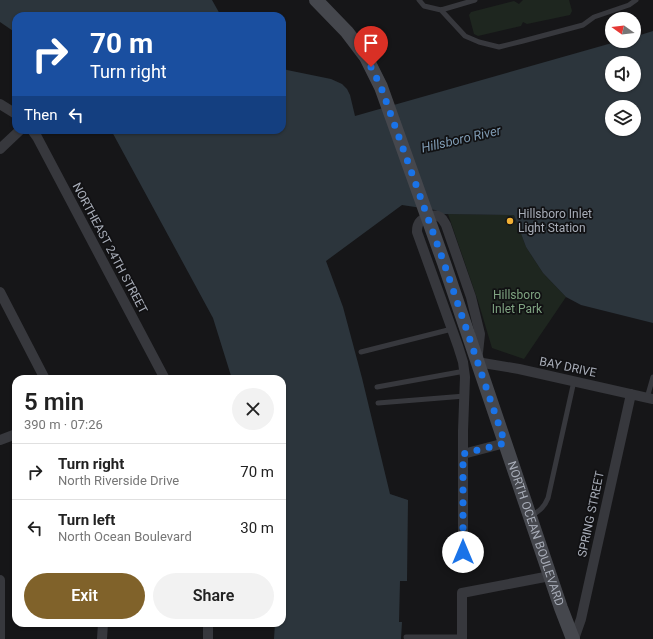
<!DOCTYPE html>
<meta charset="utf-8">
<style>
:root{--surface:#fff;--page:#f2f2f2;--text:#222;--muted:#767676;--line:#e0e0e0;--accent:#80622a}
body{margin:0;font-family:Roboto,sans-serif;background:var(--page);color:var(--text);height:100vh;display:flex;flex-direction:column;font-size:15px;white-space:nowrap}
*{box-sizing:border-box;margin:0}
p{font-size:13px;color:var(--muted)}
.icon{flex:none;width:22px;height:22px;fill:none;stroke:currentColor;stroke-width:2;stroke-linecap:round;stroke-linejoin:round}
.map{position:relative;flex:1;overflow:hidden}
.details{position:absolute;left:12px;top:375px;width:274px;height:252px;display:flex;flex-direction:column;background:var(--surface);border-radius:12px;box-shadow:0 1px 3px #0004}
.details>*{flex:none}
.banner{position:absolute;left:12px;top:12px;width:274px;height:122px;border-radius:12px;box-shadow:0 1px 3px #0004;background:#1a4fa0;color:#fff;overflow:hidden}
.needle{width:26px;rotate:284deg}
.buttons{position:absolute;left:605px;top:12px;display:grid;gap:8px}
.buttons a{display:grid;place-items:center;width:36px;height:36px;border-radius:50%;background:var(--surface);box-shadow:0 1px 3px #0004;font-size:20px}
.pin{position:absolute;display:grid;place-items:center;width:34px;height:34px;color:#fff;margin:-41px -17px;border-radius:50% 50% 50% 0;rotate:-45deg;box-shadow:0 0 4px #0007}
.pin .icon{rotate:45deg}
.me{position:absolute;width:44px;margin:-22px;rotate:0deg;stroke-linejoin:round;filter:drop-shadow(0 0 3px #0008)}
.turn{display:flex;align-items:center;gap:14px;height:84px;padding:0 12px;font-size:18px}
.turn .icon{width:52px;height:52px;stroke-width:2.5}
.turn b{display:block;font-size:28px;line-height:34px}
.then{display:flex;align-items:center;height:38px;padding:0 12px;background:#0003;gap:8px;font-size:15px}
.round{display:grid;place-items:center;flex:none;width:42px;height:42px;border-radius:21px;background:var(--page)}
.headline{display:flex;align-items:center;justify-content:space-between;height:68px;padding:0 12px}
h1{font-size:24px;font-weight:600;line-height:30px}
.button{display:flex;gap:8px;margin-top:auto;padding:8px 12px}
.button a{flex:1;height:46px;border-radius:24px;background:var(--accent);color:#fff;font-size:16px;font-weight:600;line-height:46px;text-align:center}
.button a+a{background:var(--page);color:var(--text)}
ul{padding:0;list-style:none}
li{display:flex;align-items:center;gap:12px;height:56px;padding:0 12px;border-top:1px solid var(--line)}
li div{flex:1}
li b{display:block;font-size:15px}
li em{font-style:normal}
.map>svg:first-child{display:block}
.green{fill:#1e261f}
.water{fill:#2c353c;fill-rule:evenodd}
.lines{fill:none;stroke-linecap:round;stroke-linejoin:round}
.service{stroke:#37383d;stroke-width:5}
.minor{stroke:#37383d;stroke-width:10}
.secondary{stroke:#45474d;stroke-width:14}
.route{stroke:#1a73e8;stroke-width:7;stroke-dasharray:0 12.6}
.poi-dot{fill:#f2b134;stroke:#111113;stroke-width:1.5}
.labels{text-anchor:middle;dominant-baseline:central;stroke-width:3.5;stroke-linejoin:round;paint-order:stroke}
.poi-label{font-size:12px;fill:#a8adb8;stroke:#111113;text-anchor:start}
.street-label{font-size:12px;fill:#a8adb8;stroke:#111113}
.park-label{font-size:12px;fill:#7fa381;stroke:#111113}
.water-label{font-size:13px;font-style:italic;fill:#7f9bb3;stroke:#111113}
</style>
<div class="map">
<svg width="653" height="639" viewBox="0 0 653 639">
<rect width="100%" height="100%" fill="#161618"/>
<path class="green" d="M523 0H569L572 11 570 15 527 24 523 22 521 26 478 36 474 34 469 15 471 12 514 1 519 4Z
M448 214 514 215 526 247 543 273 566 297 524 359 492 348 478 301Z"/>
<path class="water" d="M0 0H212L221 16H16V33L0 22Z
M653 31V323L581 305 566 297 543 273 526 247 514 215 443 214 435 210 402 205 326 261 343 307 362 378 390 494 408 500 407 581H400L399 622H402L401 639H274L275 623H282V379H232L213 318 111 130H282V68L287 70 331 79 342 84 347 89 350 95 355 116 619 41H634V37ZM612 63H634V85H612ZM612 107H634V129H612Z"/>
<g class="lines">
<path class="service" d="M419 0 424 6 441 10 475 0
M441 10 465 36 479 42 499 47 523 41 583 25 594 17 629 5 636 0
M361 352 452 329
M377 387 465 371
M647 398 653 377
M378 403 465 396
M531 516C539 511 544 508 548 498L574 381
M406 637H462"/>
<path class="minor" d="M0 104 16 114
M32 130 37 137 165 379
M0 149 20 130
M0 292 45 379
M0 440 16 434
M463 454 505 443
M463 568V431L465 377 463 362 458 346 417 232C417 230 417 227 418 225 420 218 434 213 440 217 443 219 444 222 446 225L471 297 480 334 477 362 519 369 653 399
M0 580V639
M102 639 103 623
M208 639V623
M462 639V593L550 576
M574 639 581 619 631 394"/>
<path class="secondary" id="s1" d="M316 0 347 32 366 57 381 87 444 263 561 608 573 639"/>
</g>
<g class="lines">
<path class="route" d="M371 67 381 87 444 263 505 443 463 454V552"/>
</g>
<circle class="poi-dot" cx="510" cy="221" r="4"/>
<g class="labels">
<g class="poi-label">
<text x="518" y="214">Hillsboro Inlet<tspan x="518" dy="14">Light Station</tspan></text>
</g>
<g class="street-label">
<text transform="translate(110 248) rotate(62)">NORTHEAST 24TH STREET</text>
<text transform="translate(568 367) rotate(12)">BAY DRIVE</text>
<text transform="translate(591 514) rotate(-78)">SPRING STREET</text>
<text stroke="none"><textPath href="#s1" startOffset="582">NORTH OCEAN BOULEVARD</textPath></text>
</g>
<g class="park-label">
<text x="517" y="295">Hillsboro<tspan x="517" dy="14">Inlet Park</tspan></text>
</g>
<g class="water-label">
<text transform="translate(461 139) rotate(-13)">Hillsboro River</text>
</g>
</g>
</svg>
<div class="buttons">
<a><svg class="needle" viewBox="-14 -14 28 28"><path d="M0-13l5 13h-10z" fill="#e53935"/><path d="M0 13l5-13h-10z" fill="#767676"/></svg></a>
<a><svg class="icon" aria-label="sound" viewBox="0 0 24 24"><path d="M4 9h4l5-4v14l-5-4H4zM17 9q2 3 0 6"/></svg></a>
<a><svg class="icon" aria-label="layers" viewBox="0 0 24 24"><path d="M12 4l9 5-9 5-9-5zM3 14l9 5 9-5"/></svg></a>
</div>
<div class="pin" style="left:371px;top:67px;background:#d93025"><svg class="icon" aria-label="arrive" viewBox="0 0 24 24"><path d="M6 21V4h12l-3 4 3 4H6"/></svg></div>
<svg class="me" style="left:463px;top:552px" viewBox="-20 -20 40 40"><circle r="19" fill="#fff"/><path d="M0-13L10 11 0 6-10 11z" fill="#1a73e8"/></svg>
<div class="banner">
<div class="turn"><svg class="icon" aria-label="right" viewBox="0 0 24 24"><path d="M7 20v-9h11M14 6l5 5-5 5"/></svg><div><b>70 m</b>Turn right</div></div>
<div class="then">Then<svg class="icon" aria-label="left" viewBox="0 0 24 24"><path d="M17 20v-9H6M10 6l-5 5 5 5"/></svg></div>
</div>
<section class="details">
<div class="headline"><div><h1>5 min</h1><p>390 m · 07:26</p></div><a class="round"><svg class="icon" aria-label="close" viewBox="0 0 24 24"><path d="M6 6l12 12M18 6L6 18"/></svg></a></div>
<ul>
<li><svg class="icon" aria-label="right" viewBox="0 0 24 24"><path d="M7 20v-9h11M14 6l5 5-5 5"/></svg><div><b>Turn right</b><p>North Riverside Drive</p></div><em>70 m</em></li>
<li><svg class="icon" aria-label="left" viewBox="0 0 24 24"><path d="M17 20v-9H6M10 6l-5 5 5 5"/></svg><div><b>Turn left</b><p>North Ocean Boulevard</p></div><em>30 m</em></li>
</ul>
<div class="button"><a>Exit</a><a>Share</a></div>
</section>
</div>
